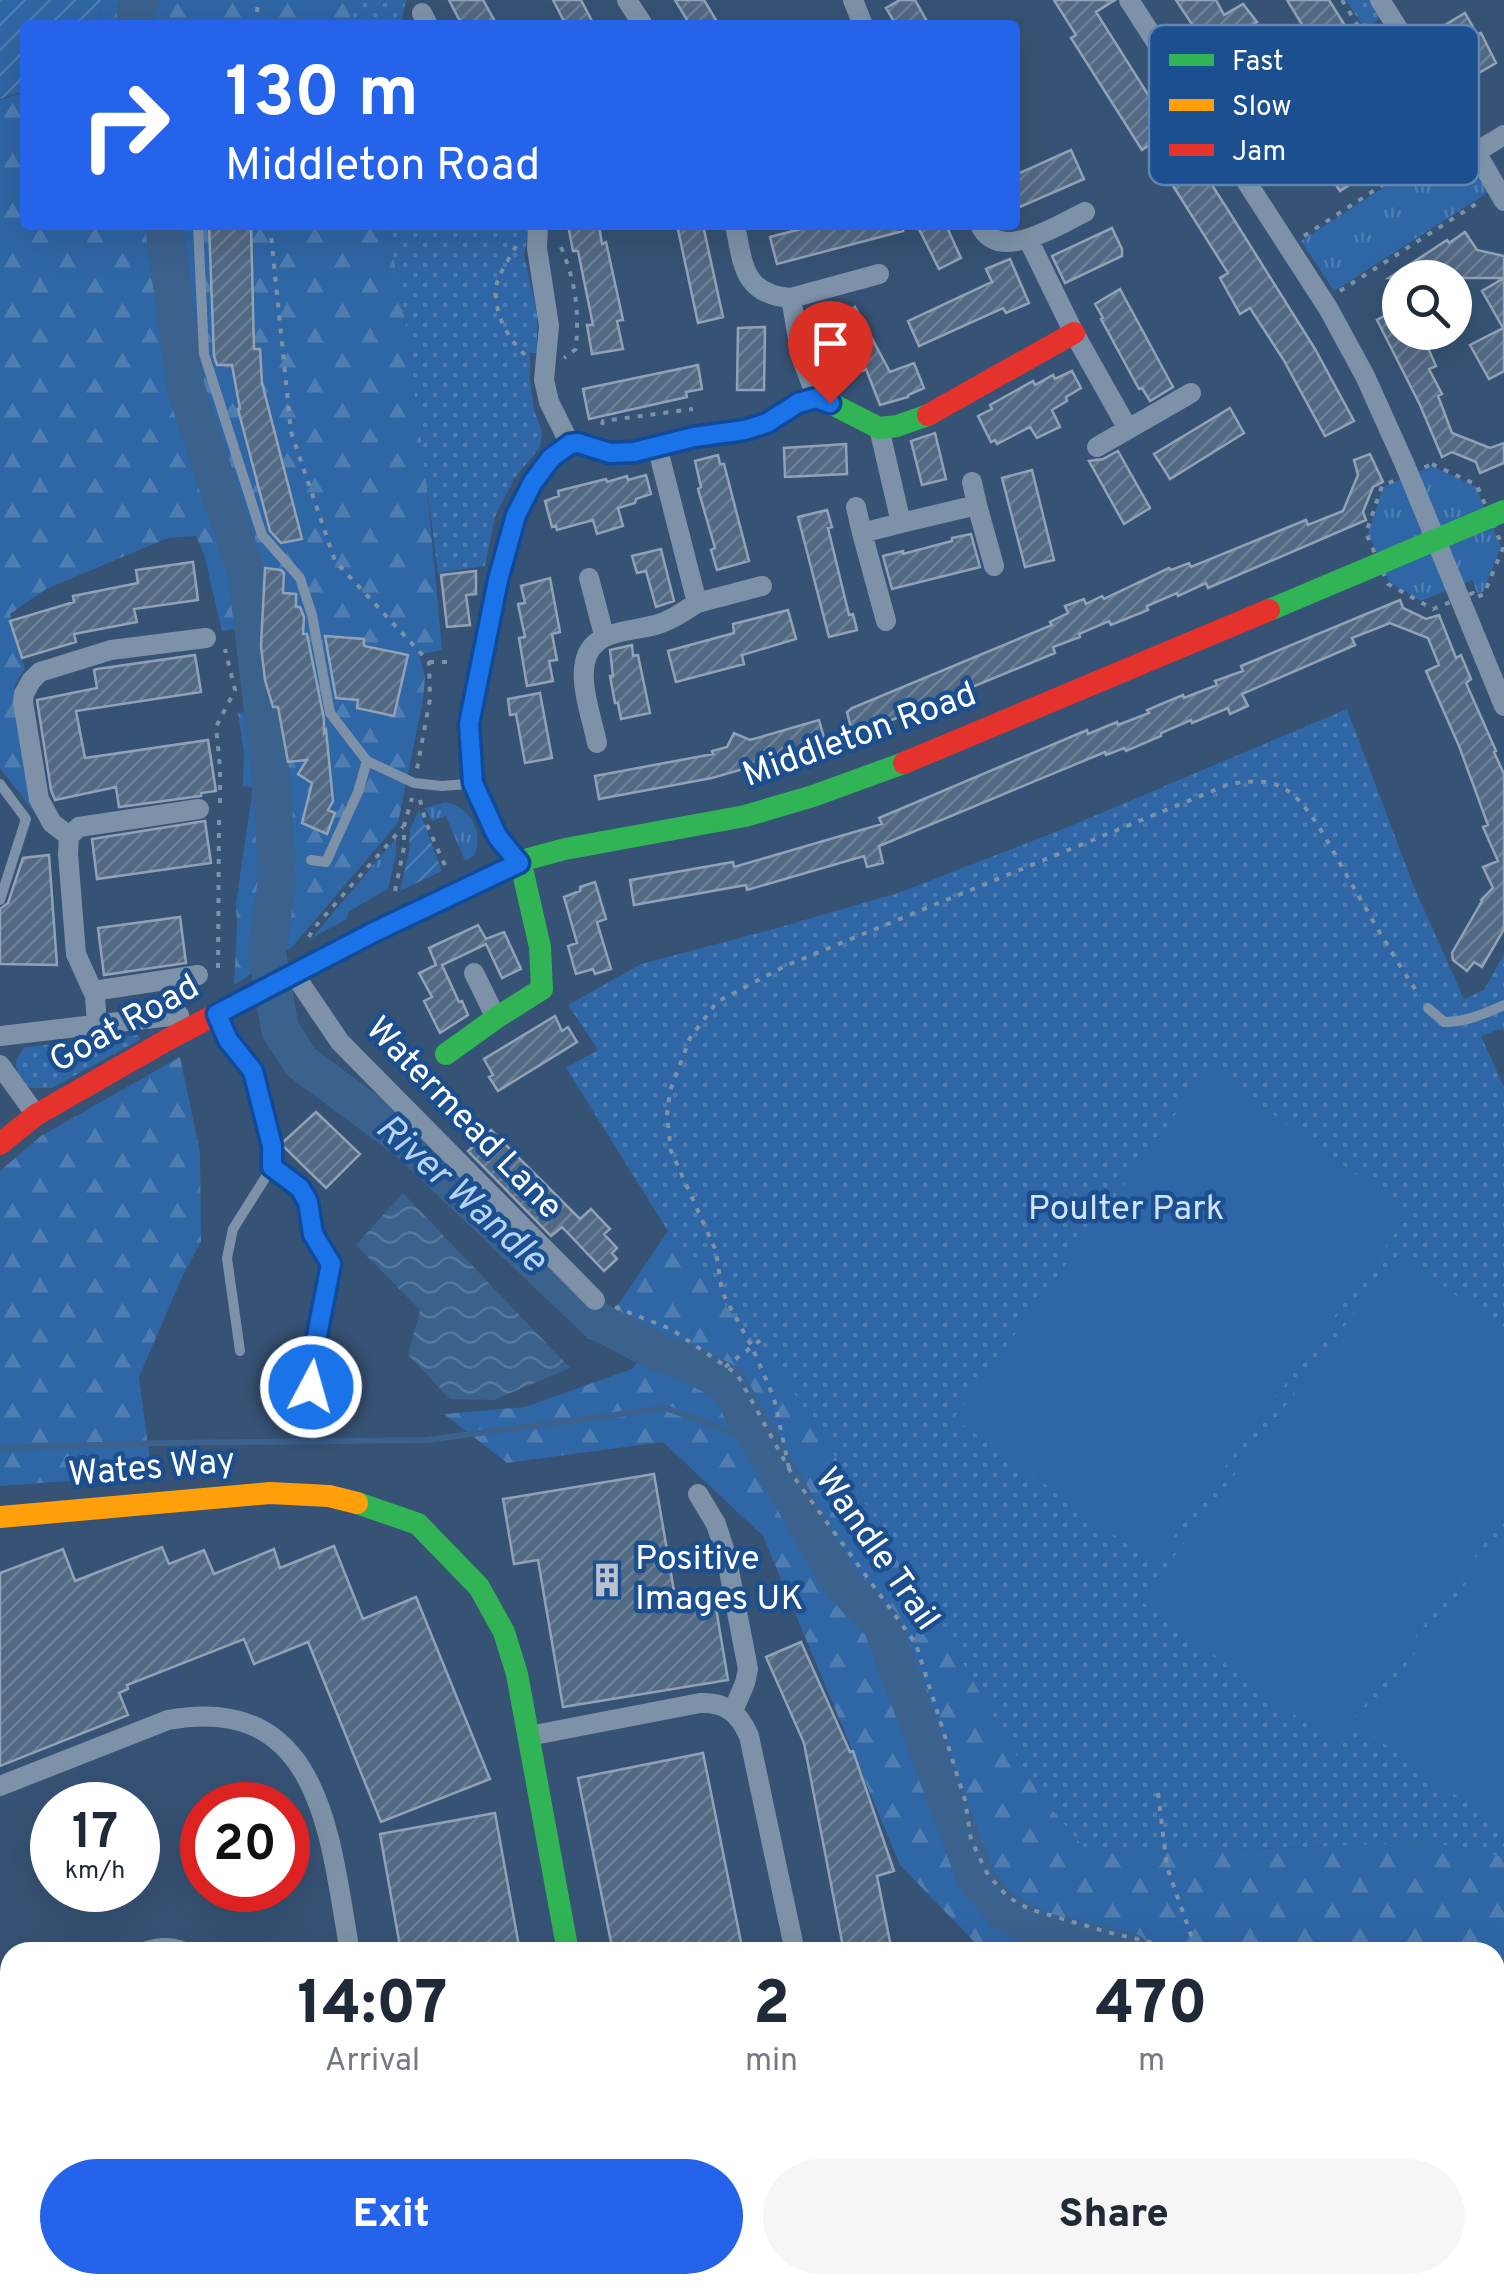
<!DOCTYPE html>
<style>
:root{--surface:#fff;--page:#f6f6f7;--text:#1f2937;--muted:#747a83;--accent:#2563eb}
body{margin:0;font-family:Overpass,sans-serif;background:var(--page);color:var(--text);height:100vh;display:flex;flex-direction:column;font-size:38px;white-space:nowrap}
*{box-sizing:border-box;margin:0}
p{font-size:32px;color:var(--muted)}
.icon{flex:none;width:55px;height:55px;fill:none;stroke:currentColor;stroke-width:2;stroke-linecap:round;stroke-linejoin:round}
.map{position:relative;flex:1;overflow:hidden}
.sheet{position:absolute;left:0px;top:1942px;width:1505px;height:352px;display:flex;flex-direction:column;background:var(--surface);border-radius:30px 30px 0 0;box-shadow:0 10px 40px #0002}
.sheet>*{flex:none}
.banner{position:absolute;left:20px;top:20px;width:1000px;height:210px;border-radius:10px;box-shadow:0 10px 40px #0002;background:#2563eb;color:#fff;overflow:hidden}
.controls{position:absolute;left:1382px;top:260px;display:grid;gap:20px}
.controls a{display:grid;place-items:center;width:90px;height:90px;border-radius:50%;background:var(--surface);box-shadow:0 10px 40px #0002;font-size:50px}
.speed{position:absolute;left:30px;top:1782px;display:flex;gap:20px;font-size:50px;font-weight:700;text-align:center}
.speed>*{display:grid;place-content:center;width:130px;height:130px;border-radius:50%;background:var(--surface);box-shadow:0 10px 40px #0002;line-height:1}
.speed small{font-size:25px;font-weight:400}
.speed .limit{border:15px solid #d22;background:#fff;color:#111}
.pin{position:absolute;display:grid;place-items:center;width:85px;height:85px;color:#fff;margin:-102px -42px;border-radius:50% 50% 50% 0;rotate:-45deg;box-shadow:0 0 10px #0007}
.pin .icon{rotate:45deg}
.me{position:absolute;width:110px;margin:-55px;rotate:6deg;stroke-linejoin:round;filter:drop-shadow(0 0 8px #0008)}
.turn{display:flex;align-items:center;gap:35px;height:210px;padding:0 40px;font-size:45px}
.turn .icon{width:130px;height:130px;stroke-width:2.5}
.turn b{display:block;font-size:70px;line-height:85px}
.eta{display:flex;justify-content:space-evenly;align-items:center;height:170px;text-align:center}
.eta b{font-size:60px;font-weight:800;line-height:70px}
.button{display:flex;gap:20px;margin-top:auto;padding:20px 40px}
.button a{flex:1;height:115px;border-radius:60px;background:var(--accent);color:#fff;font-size:40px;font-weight:800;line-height:115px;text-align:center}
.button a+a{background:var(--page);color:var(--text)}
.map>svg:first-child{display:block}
.grass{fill:url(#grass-tufts)}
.forest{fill:url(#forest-firs)}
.park{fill:url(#park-dots)}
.garden{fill:url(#garden-furrows)}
.pitch{fill:#2f66a5}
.water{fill:url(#water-waves)}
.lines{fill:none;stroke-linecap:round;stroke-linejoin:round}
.stream{stroke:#3b618d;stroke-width:6}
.river{stroke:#3b618d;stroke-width:38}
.building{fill:url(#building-hatch);stroke:#92a2b6;stroke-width:2.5}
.path{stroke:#7d92a8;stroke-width:4;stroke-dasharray:5 8;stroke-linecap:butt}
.lane{stroke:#7d92a8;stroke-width:10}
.street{stroke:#7d92a8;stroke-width:20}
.fast{stroke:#30b455;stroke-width:22}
.slow{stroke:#ff9f0a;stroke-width:22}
.jam{stroke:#e5322d;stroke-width:22}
.route-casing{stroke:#114b97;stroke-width:25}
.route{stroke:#1a73e8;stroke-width:18}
.labels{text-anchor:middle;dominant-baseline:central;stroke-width:9;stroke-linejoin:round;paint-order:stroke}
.street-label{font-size:35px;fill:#fff;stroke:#1b4f8f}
.park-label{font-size:35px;fill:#cfe3fa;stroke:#1b4f8f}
.poi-label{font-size:35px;fill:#fff;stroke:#1b4f8f;text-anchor:start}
.water-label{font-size:38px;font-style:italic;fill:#b5d3f5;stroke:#1b4f8f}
.key{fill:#1b4f8f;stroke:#5f84b1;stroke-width:2.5}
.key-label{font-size:28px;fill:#fff}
</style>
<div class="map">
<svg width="1504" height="2293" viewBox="0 0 1504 2293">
<defs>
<pattern id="grass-tufts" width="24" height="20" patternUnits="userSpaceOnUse" patternTransform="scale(2.5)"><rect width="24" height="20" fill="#2f66a5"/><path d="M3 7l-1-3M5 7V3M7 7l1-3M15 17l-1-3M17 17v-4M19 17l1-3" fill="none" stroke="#4e7db2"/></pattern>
<pattern id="forest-firs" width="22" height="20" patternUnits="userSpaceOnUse" patternTransform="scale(2.5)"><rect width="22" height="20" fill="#2f66a5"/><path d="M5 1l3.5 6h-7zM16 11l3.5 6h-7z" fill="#4e7db2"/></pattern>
<pattern id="park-dots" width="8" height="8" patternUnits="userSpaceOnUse" patternTransform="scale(2.5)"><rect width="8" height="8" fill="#2f66a5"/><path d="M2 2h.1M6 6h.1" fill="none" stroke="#4e7db2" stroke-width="1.8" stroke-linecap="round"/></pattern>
<pattern id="garden-furrows" width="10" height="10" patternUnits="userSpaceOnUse" patternTransform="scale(2.5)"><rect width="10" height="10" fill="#2f66a5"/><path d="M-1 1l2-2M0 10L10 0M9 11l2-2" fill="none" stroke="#4e7db2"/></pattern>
<pattern id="water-waves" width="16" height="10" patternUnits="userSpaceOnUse" patternTransform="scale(2.5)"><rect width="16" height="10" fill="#3b618d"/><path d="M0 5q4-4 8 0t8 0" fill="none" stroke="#58799e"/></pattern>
<pattern id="building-hatch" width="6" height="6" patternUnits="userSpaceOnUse" patternTransform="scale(2.5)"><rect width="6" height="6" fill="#526984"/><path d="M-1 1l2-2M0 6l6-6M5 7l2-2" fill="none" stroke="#6c8096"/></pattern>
</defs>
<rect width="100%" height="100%" fill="#365274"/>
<path class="grass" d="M1435 98 1492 190 1334 291 1301 241 1421 163Z
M1432 466 1476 487 1501 547 1483 592 1478 594 1472 580 1421 601 1389 582 1368 533 1383 487Z
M445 802C470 807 485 832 474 856L465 861 446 816 432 821 425 808Z
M396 838V855L388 889 348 912 347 919 312 938Z"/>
<path class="forest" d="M103 0H348L352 25H97Z
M25 92V225H388L406 326 424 456 442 650 419 654 425 677 423 701 398 823 292 947 234 985 237 926 236 903 253 788 243 786 244 753 238 713 247 712V699L258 697 255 681 264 680 261 635 252 633 250 626 222 631 204 554 196 536 168 538 46 589 10 614 25 669 15 685 37 816 0 768V100Z
M180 1057 200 1152 201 1242 182 1277 139 1377 152 1475 0 1486V1171L41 1136Z
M668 1231 797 1397 918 1586 1040 1796 1089 1853 1205 1851 1429 1842 1504 1857V2293H1403L1393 2290 1395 2285H1495V1952H984L900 1865 763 1536 663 1442 507 1463 444 1414 525 1407 632 1369 642 1356 587 1338 621 1301Z"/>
<path class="park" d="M348 0H406L401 25H352Z
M1346 0H1374L1384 15 1365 29Z
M388 225H530L524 255 537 314V353H530V378L534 410 542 432 540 447 514 479 495 517 485 566 438 573 406 326Z
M1347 709 1414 887 1464 999 1484 990 1504 954V1030L1501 1029 1481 1036 1504 1087V1857L1429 1842 1205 1851 1089 1853 1040 1796 918 1586 797 1397 668 1231 566 1068 598 1050 568 1005 641 964 770 930 898 893 1068 827Z
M138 1035 141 1039 52 1088H30C15 1074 10 1063 25 1047Z
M1495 2280 1504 2284V2293H1444L1445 2285H1495Z"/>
<path class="garden" d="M0 0H103L97 25H25V91L0 99Z
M419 810 442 871 400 891 409 852 410 829Z"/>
<path class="pitch" d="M1209 1068 1410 1213 1154 1564 954 1418Z
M1399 1253 1504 1331V1517L1335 1745 1141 1601Z
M1504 1531V1830L1361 1727Z"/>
<path class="water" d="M403 1193 570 1368 494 1400 450 1399 408 1355 420 1310 356 1245Z"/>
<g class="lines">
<path class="stream" d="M0 1448 161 1443 427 1440 666 1408 763 1444"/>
<path class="river" d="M138 25 136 12 140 0
M164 225 186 389 247 575 272 787 277 879 267 953 280 1029 301 1062 410 1143 596 1320 660 1354 685 1361 727 1383 839 1580 882 1625 976 1879 1004 1912 1042 1931 1130 1952
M1495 2283 1504 2289"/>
</g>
<path class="building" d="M449 0H483L497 25H462Z
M553 0H581L594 25H566Z
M675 0H704L719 25H690Z
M900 0H915L929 25H896L886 8Z
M1054 0H1115L1096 12 1162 117 1167 115 1228 210 1315 349 1354 421 1325 436 1283 359 1250 308 1240 314 1220 278 1228 273 1148 146 1142 150 1071 38 1076 35Z
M1176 0H1216L1224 15 1243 4 1257 22 1234 38 1281 114 1318 89 1335 120 1367 103 1338 56 1326 64 1287 0H1329L1349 32 1354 29 1363 45 1370 42 1388 71 1391 70 1413 103 1403 110 1392 150 1396 155 1340 191 1317 156 1284 176 1195 37 1199 35Z
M1465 13 1477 34 1481 33 1496 63 1470 78 1440 28Z
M1071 150 1084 179 1015 209V175Z
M209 225H251L254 349H260L262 383 302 539 281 543 270 531 238 409H240L232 365H217L214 356Z
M568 225H599L602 244 606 242 623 320 617 321 623 349 592 354 587 325H593L578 251H573Z
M677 225H703L723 317 698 323Z
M816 225H902L903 231 777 264 770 237Z
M917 225H946L961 258 939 269Z
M1112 228 1122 249V256L1065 283 1052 256Z
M1465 232 1477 250 1504 256V278H1389L1447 240 1449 243Z
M1010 259 1029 303 1006 313 1003 308 919 346 908 321 992 282 986 269Z
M1504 278V371L1489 379 1470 345 1503 328 1482 291Z
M1120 289 1173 387 1150 401 1142 388 1139 389 1101 319 1103 318 1095 304Z
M855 307 890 372 914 363 924 388 908 395V397L880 405 866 369 856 374 829 321Z
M1400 307V332H1411L1416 343 1424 339 1436 366 1429 369 1442 394 1438 396 1452 433 1490 448 1504 443V463L1480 473 1476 462 1452 452 1442 457 1420 405 1377 320Z
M765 327 764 390H737L738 328Z
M698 365 702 389 686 392 687 397 589 419 583 389Z
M1072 371 1081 388 1066 397 1067 401 1052 410 1060 427 1037 438 1030 427 997 444 995 440 991 442 978 416 992 409 990 405 1033 381 1035 385 1053 375 1055 379Z
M1230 408 1244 433 1170 479 1154 454Z
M935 433 946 479 922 485 911 441Z
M846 444 847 474 785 477 784 448Z
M1118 451 1150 508 1124 524 1089 461 1103 459Z
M1370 454 1383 482 1373 487 1363 512 1366 520 1208 588 1206 583 1178 596 1177 593 1147 606 1148 610 1111 625 1109 621 1079 634 1080 637 1053 647 1055 653 853 736 847 712 852 708 1052 625 1050 622 1068 613 1065 606 1084 599 1086 604 1102 596 1104 599 1169 568 1171 570 1189 563 1191 567 1306 520 1308 525 1343 511 1358 475 1354 460Z
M718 455 720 464H724L749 561 717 570 711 550 715 548 698 489 701 487 695 461Z
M1032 470 1054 560 1025 567 1002 478Z
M646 475 651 494 636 499 635 503 618 508 623 526 597 534 593 520 557 530 556 526 552 527 545 501 559 496 558 491 606 479 607 482 627 476 628 480Z
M827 510 832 527 828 528 849 615 853 614 857 630 829 637 798 517Z
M971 534 980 567 892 589 883 556 903 551V554L952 541V538Z
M661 549 674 601 656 607 646 571 637 573 632 556Z
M193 562 198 600 134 609 137 622 74 634 76 642 22 658 10 621 74 602 73 596 138 583 136 570Z
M265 568 281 570 284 573 283 593 296 594V607H300L304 617 303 634H307L324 719V733L326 730 333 801 328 810 335 813 327 834 302 823 312 783 298 774 307 760 288 762 278 707H273L265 680 261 646Z
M476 571V594L466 595 470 625 447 627 441 575Z
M550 578 560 632 552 634 557 660 549 661 553 681 527 686 519 638 525 637 518 604 525 603 521 586Z
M1400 600 1403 608 1426 619 1439 615 1456 658 1461 655 1471 679 1466 683 1496 751 1494 752 1504 774V929L1482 967 1474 962 1467 971 1453 960 1452 953 1482 901 1481 900 1493 888 1483 867 1498 861 1483 827 1488 825 1459 746 1426 671 1439 665 1428 638 1390 623 1352 638 1355 645 1242 694 1248 706 1230 714 1228 708 1192 723 1191 720 1161 733V736L1126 751 1124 748 1106 755 1105 752 879 846 883 863 867 867 864 856 747 890 746 885 634 905 630 880 733 862 734 867 882 824 879 818 1087 730 1088 734 1117 722 1118 725 1149 713 1147 710 1183 695 1184 698 1217 685 1215 681 1243 671 1241 666Z
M788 610 796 639 742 655 744 664 676 682 668 651 734 633 733 624Z
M325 636 364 639V646L408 655 394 716 357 708 358 700 336 698Z
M632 645 633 656 638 655 650 713 621 719 618 703H615L610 676H613L610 650Z
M195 655 201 692 76 711 85 758 208 740 216 791 201 793V796L119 807 116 787 55 800 51 790 37 700 97 688 94 670 97 669Z
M540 693 552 758 525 763 516 714 510 715 508 699Z
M819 720 826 745 712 778 599 799 595 776 713 754 712 751 727 747 734 733 750 740Z
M205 821 211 863 97 879 92 839Z
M49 855 57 965 0 964V909L8 903 23 858Z
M595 882 606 919 597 922 611 969 595 974 593 969 576 974 568 946 577 943 564 897 580 891V887Z
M180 917 186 963 104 975 98 928Z
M478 925 486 939 504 932 521 969 502 978 486 944 442 965 459 1002 462 1001 468 1015 440 1033 424 1001 432 997 419 973 436 965 429 948Z
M555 1016 562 1031 568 1027 577 1042 498 1091 489 1077 493 1075 484 1059Z
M316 1112 360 1154 326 1188 281 1144Z
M491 1130 580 1219 591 1209 610 1229 604 1234 617 1248 612 1253 617 1259 604 1271 562 1227 551 1236 468 1151Z
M654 1474 676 1603 714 1596 728 1680 563 1707 538 1560 514 1564 503 1499Z
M334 1546 363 1619 416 1597 490 1779 381 1822 308 1642 254 1664 244 1639 127 1685 128 1689 119 1693 128 1715 0 1766V1573L63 1549 75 1581 162 1547 169 1564 204 1550 214 1574 274 1549 280 1568Z
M801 1642 850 1752 853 1751 894 1871 877 1876 892 1952H844L804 1743 766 1657Z
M703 1753 743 1952H613L578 1778Z
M495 1813 520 1952H401L380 1834Z"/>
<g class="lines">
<path class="path" d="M1342 0 1363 34 1372 28
M256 25 258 0
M1419 161 1428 117
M270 225 291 432 335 561 429 662 430 699 417 769
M1304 236 1447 143
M516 246C510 258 500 271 497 283 491 308 508 342 528 357
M561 247C576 283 579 310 576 349L564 358
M1340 291 1479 202
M602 425 603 421 693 409
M1432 464 1477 485 1503 548 1484 594 1475 598 1473 593 1433 609 1388 584 1366 533 1382 486Z
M429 662H454
M420 800 426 823 447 870
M220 803V767L216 727 235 690 225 649
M395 891 404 847V826L412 798
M309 937 313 929 403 827
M218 968 219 818
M615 1307 671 1329 737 1374 793 1476 916 1644 965 1800 971 1840 988 1875 1008 1897 1029 1909 1107 1932 1192 1952
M725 1367 766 1336
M789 1468 774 1398 752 1347 722 1292 716 1251 671 1151 667 1115 670 1091 690 1038 717 1002 785 966 1227 785C1249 780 1274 778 1292 794 1313 812 1331 847 1344 871 1369 913 1392 956 1420 996
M1158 1793 1167 1867 1197 1952
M1495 2237 1504 2243"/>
<path class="lane" d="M198 225 204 354 262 535 300 578 312 615 330 713 367 761 414 783 442 786 467 784
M0 784 26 819 0 900
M311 860 326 862 358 792 367 761
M1428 1008 1444 1022C1466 1022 1484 1014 1504 1005
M219 1018 228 1040 253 1071 272 1146V1167L233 1229 227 1258 240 1351
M272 1167 300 1189 308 1203 313 1234 331 1263 314 1351 311 1387
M130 1952C153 1942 173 1938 195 1952
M0 2009 10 2005
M0 2176 10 2175
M369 2293 384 2285"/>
<path class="street" d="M627 0 643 25
M853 0 863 25
M1129 0 1328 308 1365 376 1405 465 1504 706
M1380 0 1476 152 1504 201
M422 13 428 25
M1476 152 1504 135
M538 225 537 248 549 326 544 380 549 402 570 444
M735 225C743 264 743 295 791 298L801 356 817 399
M980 225C999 264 1058 225 1085 212
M1028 239 1074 333 1128 429
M791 298 879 274
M1097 447 1191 393
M977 505 994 566
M856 507 862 533 901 523 879 428
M901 523 977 505 972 482
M862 533 886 621
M589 578 604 635
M697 603 762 586
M597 743C593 723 585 701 584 681 580 630 620 634 655 625 670 621 683 612 697 603L657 446
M69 836 52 823 39 799 23 702 24 694 31 681 40 672 111 650 206 638
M69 836 68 854 76 954 95 996 97 1025
M69 836 79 827 199 809
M474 973 496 1018
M294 974 340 1042 595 1300
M93 991 198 975
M0 1036 179 1015
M0 1065 36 1115
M698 1494 716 1524 726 1555 748 1669 745 1683 733 1711
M529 1736 700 1703C726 1702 739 1713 749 1736L795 1952
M0 1786 168 1720C324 1691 330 1843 350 1952
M389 2285 401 2293
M823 2285 834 2293
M1040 2293 1045 2285"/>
<path class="fast" d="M1269 610 1504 511
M337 951 528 859 565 849 745 816 813 796 904 763
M446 1054 496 1018 542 989 540 947 523 873 519 863 497 835 473 783 469 724 498 580 516 515 533 482 551 458 570 444 579 443 610 453 634 452 694 437 745 430 767 423 798 403 817 399 830 403 879 428 897 426 928 415
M357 1503 418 1524 479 1587 504 1632 517 1674 568 1952"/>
<path class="slow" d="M0 1517 270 1493 329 1496 357 1503"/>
<path class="jam" d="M928 415 1074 333
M904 763 1269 610
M0 1144 36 1115 167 1040 337 951"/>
</g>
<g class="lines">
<g class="route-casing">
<path id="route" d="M311 1387 314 1351 331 1264 313 1234 308 1202 300 1188 272 1167V1146L253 1071 228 1040 217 1014 374 932 519 863 497 836 473 783 469 724 498 580 516 515 533 482 551 458 570 444 578 443 610 453 634 452 694 437 745 430 767 423 798 403 816 398 830 403"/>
</g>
<use href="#route" class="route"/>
</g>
<defs>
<g id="building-bare" transform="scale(2.7)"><path d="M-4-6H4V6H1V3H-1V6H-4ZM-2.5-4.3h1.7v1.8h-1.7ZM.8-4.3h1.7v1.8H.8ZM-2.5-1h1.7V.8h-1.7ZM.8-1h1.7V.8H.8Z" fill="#b9c2ce" stroke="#1b4f8f" stroke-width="2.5" paint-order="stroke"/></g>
</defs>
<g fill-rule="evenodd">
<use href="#building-bare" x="607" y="1580"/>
</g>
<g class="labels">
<g class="street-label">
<text transform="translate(860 736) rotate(-20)">Middleton Road</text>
<text transform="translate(125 1025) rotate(-29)">Goat Road</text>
<text transform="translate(463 1119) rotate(46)">Watermead Lane</text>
<text transform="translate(152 1469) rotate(-5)">Wates Way</text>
<text transform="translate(876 1550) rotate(55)">Wandle Trail</text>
</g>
<g class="park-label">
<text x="1126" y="1210">Poulter Park</text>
</g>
<g class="poi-label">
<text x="635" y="1560">Positive<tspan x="635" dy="40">Images UK</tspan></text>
</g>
<g class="water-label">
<text transform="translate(460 1195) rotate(42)">River Wandle</text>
</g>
</g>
<rect x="1149" y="25" width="330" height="160" rx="15" class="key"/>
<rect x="1169" y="54" width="45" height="12" fill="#30b455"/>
<rect x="1169" y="99" width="45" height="12" fill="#ff9f0a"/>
<rect x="1169" y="144" width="45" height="12" fill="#e5322d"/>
<g class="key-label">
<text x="1232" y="70">Fast</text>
<text x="1232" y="115">Slow</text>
<text x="1232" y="160">Jam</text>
</g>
</svg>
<div class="controls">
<a><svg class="icon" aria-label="search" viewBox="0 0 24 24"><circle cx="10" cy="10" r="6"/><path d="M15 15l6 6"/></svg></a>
</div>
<div class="speed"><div>17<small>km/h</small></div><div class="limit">20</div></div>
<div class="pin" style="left:830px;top:403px;background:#d93025"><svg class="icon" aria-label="arrive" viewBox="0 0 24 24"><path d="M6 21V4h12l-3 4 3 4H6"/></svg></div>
<svg class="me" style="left:311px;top:1387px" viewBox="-20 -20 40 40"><circle r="17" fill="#1a73e8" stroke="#fff" stroke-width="3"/><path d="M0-11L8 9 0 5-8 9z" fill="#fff"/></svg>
<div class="banner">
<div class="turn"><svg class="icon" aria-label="right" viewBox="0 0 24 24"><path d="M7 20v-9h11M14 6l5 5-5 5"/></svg><div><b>130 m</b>Middleton Road</div></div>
</div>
<section class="sheet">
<div class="eta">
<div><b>14:07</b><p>Arrival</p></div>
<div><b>2</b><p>min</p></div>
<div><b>470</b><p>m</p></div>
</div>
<div class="button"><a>Exit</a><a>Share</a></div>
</section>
</div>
